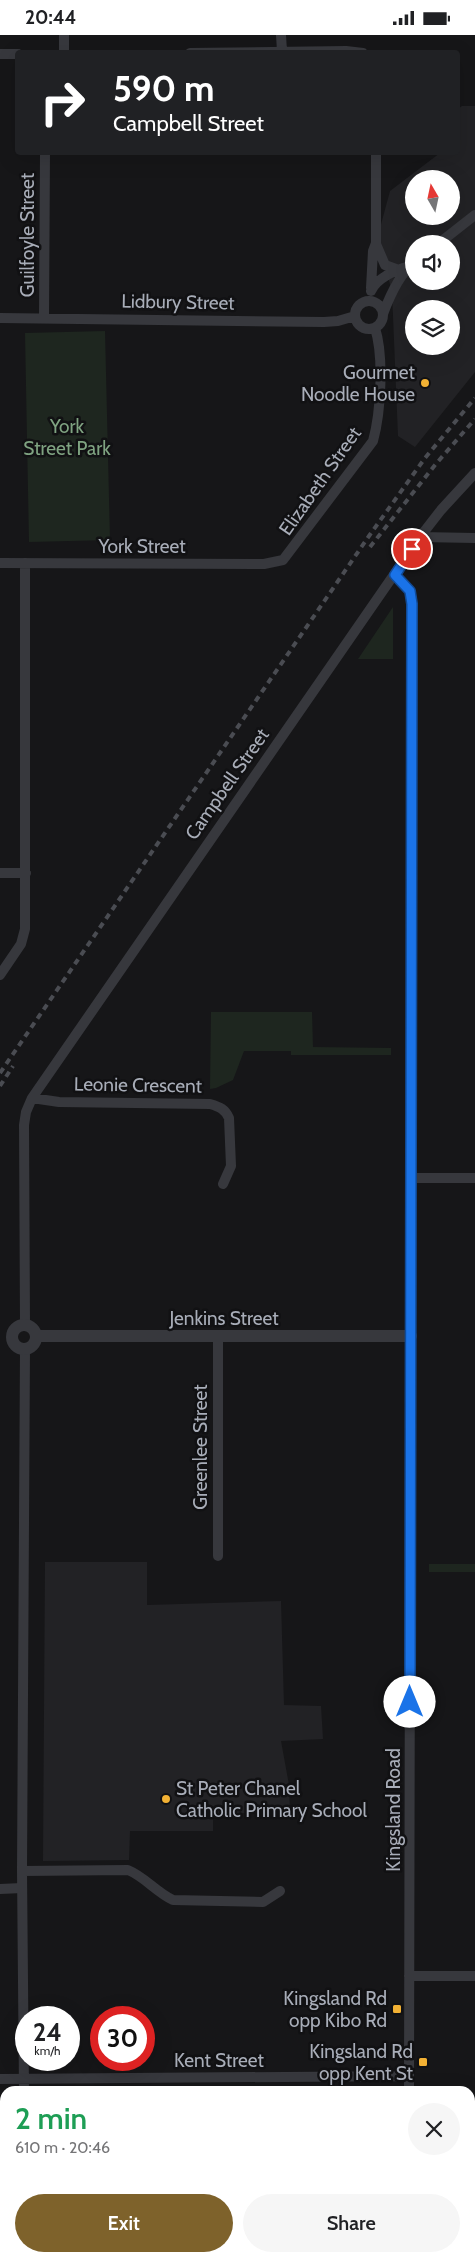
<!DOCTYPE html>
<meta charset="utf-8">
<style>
:root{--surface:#fff;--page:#f6f6f6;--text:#202124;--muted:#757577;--accent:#7e622b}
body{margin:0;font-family:Cabin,sans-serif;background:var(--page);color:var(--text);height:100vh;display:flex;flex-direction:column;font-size:19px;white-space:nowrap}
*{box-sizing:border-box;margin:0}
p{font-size:16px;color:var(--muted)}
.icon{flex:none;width:28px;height:28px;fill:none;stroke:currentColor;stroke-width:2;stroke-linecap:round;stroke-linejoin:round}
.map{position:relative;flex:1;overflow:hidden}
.sheet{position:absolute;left:0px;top:2051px;width:475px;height:176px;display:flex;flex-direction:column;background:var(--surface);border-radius:15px 15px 0 0;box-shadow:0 5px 20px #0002}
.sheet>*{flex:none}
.top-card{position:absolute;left:15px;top:15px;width:445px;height:105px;border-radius:5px;box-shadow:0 5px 20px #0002;background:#202124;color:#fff;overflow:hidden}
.needle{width:32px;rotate:351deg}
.buttons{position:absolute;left:405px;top:135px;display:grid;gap:10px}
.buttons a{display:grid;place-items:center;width:55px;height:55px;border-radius:50%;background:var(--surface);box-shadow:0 5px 20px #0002;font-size:25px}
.speed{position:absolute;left:15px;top:1971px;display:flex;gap:10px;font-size:25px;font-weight:700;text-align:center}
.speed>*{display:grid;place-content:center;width:65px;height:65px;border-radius:50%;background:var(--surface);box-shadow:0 5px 20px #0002;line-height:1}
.speed small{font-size:12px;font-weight:400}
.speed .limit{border:8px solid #d22;background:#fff;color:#111}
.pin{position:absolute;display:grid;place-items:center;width:42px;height:42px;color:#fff;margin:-21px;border:2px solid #fff;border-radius:50%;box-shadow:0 1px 5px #0007}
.me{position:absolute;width:55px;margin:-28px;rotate:0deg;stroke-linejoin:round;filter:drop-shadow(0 0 4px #0008)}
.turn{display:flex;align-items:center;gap:18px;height:105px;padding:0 15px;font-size:22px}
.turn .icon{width:65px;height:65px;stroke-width:2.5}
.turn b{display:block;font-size:35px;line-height:42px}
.round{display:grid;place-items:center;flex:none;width:52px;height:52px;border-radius:26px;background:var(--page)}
.summary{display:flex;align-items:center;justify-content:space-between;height:85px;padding:0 15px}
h1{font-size:30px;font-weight:600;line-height:38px;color:#1e9e55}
.button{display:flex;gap:10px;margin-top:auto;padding:10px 15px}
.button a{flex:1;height:58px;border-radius:30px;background:var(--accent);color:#fff;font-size:20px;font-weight:600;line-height:58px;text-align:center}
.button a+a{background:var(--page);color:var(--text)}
.status{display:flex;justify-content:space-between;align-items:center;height:35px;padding:0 25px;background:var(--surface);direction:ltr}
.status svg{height:14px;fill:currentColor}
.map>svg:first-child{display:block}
.built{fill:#222225;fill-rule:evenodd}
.green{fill:#1e261f}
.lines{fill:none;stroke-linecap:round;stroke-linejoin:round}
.minor{stroke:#37383d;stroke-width:10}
.tertiary{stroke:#37383d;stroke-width:12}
.rail{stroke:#4a4c52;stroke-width:4;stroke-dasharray:6 5;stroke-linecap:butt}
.route-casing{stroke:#114b97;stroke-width:12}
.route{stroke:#1a73e8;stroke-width:9}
.poi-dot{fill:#f2b134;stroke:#111113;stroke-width:2}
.labels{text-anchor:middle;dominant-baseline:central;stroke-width:5;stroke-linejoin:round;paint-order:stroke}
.street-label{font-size:19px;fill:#a8adb8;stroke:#111113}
.poi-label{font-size:19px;fill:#a8adb8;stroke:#111113;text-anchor:end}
.park-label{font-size:19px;fill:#7fa381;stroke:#111113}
</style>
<div class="status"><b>20:44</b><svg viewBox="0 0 49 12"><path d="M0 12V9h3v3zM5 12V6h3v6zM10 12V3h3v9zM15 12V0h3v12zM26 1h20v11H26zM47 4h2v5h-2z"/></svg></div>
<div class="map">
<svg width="475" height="2227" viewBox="0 0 475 2227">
<rect width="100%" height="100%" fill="#161618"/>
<path class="built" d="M462 71H475V337L415 412 398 401 392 257 385 230 376 208 390 156 440 118H458V74ZM414 144H451V181H414ZM414 209H451V246H414ZM414 274H451V311H414Z
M45 1527H147V1570L281 1566 284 1670 321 1671 323 1704 281 1706 289 1750 290 1778H213V1796H130L129 1825 43 1826Z
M42 2223H120V2227H42Z
M383 2223V2227H214L213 2223Z"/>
<path class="green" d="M105 296 110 505 29 507 25 298Z
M393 572V624H358Z
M211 977H312L313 1012 391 1013V1020H291V1016H244L233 1045 216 1053 210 1054Z
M429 1529H475V1537H429Z
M0 2144H4L3 2227H0Z"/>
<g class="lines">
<path class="minor" d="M64 0V18
M281 0 282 16
M190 18 346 16 363 18
M0 19H18
M376 209 385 230 396 234
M438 209 475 180
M371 253 373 216 376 208V118
M371 256C376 244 396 234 408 232
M355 280a14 14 0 1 1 28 0a14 14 0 1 1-28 0Z
M383 279C389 263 400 238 414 228
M0 283 324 287 338 286 355 281
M44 283 45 118
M420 502 475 503
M0 528 264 529 283 525 373 406C381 377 384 321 375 293
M395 539 410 556 412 569 409 2056
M0 838H26
M0 940 21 909 25 894V528
M32 1063 59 1067 210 1069C220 1072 225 1074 229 1083L231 1131 223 1149
M412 1143H475
M25 1289 24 1090 26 1077 32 1063 420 502 441 475 475 438
M218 1302V1521
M22 1836 128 1835C145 1842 156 1857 173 1865L263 1867 280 1856
M0 1854 22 1853
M409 1941H475
M0 2044 409 2041
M24 2056 22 1836 25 1314
M470 2207H475
M24 2227V2222
M409 2227V2222"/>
<path class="tertiary" d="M12 1302a12 12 0 1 1 24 0a12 12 0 1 1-24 0Z
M36 1301H411"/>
<path class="rail" d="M370 512 435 430 475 384
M0 1038 369 501 425 423 475 363
M0 1051 13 1031"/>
</g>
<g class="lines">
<g class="route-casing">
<path id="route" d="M410 1667 412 569 410 556 395 540 412 514"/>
</g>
<use href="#route" class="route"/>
</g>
<g class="poi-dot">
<circle cx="425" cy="348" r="5"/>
<circle cx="166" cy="1764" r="5"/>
<rect x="392" y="1969" width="10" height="10" rx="2.5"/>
<rect x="418" y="2022" width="10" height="10" rx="2.5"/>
</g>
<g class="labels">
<g class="street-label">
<text transform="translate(27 200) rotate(-90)">Guilfoyle Street</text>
<text transform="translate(178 267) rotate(1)">Lidbury Street</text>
<text transform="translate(320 446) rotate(-55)">Elizabeth Street</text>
<text x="142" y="511">York Street</text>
<text transform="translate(227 749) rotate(-55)">Campbell Street</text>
<text transform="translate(138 1050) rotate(1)">Leonie Crescent</text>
<text x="224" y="1283">Jenkins Street</text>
<text transform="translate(200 1412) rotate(-90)">Greenlee Street</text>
<text transform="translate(393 1775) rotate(-90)">Kingsland Road</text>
<text x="219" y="2025">Kent Street</text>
</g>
<g class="poi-label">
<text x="415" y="337">Gourmet<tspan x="415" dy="22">Noodle House</tspan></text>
<text x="176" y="1753" text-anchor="start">St Peter Chanel<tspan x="176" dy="22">Catholic Primary School</tspan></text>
<text x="387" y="1963">Kingsland Rd<tspan x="387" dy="22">opp Kibo Rd</tspan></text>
<text x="413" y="2016">Kingsland Rd<tspan x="413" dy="22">opp Kent St</tspan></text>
</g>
<g class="park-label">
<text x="67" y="391">York<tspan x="67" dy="22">Street Park</tspan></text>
</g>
</g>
</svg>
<div class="buttons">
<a><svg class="needle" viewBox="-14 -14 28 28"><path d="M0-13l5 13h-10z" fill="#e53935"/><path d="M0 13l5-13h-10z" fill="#757577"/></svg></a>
<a><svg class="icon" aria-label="sound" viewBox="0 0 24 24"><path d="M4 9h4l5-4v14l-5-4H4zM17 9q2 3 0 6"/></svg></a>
<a><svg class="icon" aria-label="layers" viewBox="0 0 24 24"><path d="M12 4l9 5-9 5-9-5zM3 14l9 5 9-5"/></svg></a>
</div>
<div class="speed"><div>24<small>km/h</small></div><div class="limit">30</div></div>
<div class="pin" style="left:412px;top:514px;background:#d93025"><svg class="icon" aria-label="arrive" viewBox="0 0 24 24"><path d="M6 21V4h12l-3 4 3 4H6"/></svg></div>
<svg class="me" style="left:410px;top:1667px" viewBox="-20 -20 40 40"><circle r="19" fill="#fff"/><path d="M0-13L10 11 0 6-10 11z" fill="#1a73e8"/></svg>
<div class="top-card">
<div class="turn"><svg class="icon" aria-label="right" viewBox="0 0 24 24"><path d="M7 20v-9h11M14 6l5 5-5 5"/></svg><div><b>590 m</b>Campbell Street</div></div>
</div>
<section class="sheet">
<div class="summary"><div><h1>2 min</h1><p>610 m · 20:46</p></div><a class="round"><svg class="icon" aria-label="close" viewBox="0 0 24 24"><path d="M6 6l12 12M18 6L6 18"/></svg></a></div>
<div class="button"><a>Exit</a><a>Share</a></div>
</section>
</div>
